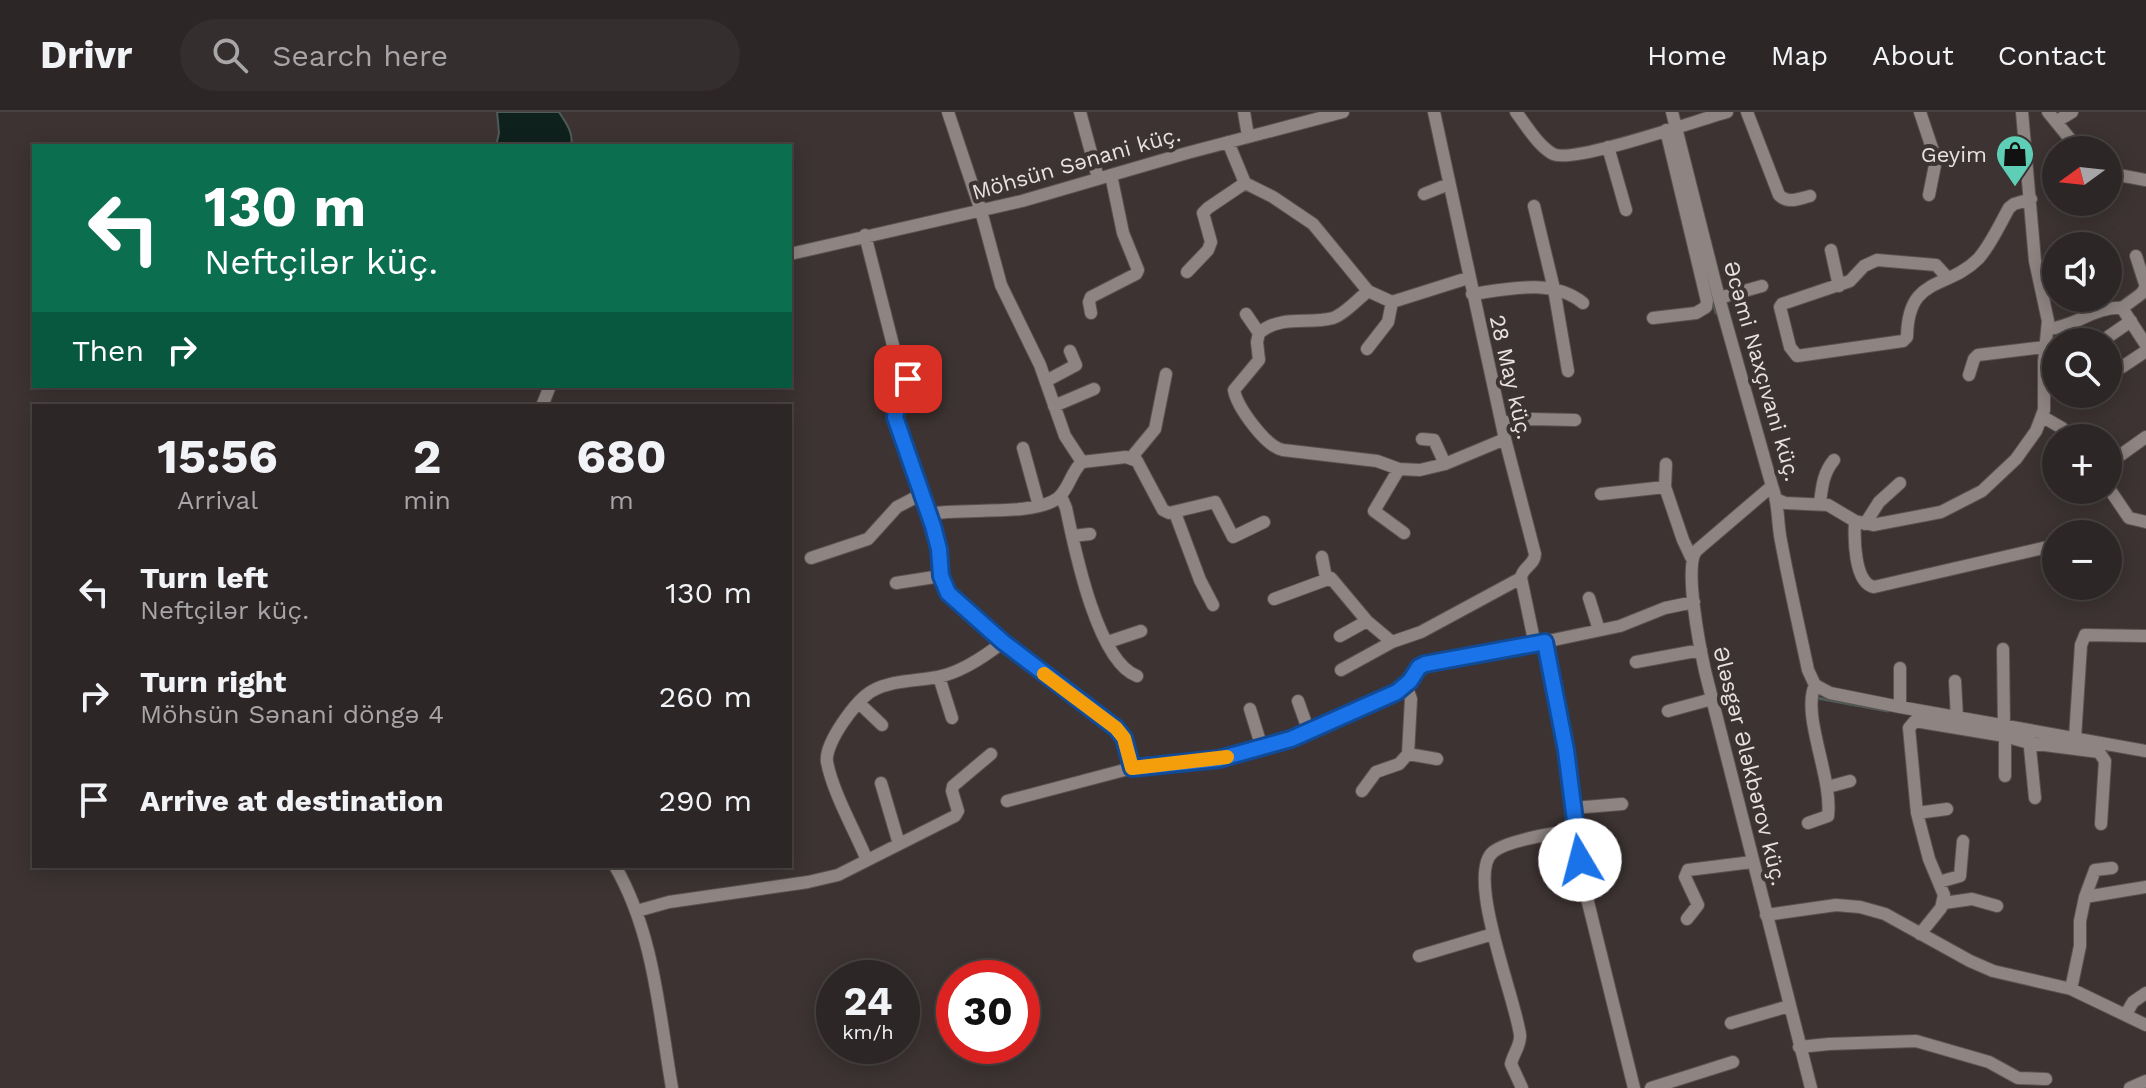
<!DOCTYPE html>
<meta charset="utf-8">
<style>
:root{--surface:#2d2626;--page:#352e2e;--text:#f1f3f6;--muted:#a7a5a7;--line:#484343}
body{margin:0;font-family:"Work Sans",sans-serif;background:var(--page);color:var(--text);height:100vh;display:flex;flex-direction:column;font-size:30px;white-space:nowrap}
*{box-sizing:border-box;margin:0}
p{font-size:26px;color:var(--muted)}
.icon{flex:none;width:44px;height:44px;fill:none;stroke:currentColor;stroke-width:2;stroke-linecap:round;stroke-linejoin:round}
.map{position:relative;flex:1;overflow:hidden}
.sheet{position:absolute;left:32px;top:292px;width:760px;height:464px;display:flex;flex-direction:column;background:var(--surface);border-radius:0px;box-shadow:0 4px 20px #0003,0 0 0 2px var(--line)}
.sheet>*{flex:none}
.top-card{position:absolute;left:32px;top:32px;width:760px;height:244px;border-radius:0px;box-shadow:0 4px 20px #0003,0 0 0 2px var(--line);background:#0b6e4f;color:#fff;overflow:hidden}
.needle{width:52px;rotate:255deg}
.buttons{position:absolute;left:2042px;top:24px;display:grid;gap:16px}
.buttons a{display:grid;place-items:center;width:80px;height:80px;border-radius:50%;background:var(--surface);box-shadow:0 4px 20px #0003,0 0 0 2px var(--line);font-size:40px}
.speed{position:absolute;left:816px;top:848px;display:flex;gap:16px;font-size:40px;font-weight:700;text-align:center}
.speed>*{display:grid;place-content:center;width:104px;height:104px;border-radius:50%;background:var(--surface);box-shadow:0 4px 20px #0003,0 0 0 2px var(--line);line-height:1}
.speed small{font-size:20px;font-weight:400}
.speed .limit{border:12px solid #d22;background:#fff;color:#111}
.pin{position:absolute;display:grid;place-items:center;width:68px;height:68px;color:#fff;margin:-34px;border-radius:16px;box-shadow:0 4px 12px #0006}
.me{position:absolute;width:88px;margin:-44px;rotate:352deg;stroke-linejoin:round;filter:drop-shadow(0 0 6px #0008)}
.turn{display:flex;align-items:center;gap:28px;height:168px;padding:0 40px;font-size:36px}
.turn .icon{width:104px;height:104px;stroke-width:2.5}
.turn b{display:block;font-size:56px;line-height:68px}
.then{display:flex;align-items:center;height:76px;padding:0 40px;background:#0003;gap:16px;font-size:30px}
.eta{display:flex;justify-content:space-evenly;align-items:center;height:136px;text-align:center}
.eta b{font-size:48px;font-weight:700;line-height:56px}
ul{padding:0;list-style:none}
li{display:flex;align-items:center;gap:24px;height:104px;padding:0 40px}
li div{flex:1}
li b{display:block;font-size:30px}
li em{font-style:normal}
header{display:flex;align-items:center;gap:48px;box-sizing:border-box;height:112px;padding:0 40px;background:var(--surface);border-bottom:2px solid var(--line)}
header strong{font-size:38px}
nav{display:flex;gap:44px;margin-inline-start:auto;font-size:28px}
.search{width:560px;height:72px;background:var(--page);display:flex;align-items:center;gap:20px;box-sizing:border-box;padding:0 28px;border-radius:44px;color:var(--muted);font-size:30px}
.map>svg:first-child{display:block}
.water{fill:#0f211d;stroke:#505b58;stroke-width:2}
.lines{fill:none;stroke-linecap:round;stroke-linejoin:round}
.stream{stroke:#505b58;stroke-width:3}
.minor-casing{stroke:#5a5251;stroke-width:14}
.minor{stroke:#8e8482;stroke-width:12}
.route-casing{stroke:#114b97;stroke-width:20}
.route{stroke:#1a73e8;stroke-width:14}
.slow{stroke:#f59e0b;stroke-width:14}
.labels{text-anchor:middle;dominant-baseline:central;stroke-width:8;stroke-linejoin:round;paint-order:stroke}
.poi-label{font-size:22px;fill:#e7e1e0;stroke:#3c3332;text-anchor:end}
.street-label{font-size:22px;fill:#e7e1e0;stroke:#3c3332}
</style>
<header>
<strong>Drivr</strong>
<div class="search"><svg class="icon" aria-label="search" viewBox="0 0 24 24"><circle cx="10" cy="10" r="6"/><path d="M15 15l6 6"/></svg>Search here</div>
<nav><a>Home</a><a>Map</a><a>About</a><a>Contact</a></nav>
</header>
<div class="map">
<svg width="2146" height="976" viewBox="0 0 2146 976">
<rect width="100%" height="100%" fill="#3c3332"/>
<path class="water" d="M497 0H559C566 11 574 21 571 34H496L499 21Z"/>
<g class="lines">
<path class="stream" d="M1712 186 1716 201
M1817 586 1888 599"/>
<g class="minor-casing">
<path id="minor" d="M948 0 981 99 1001 173 1040 253 1065 324 1082 350
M1080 0 1098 66
M1244 0 1248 24
M1434 0 1505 327 1535 442C1535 453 1522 455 1521 466L1535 533
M1516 0C1526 13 1538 34 1553 42 1573 52 1698 8 1727 0
M1672 0 1719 186 1772 374C1779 391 1777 410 1781 429 1789 472 1799 515 1808 558L1815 573 1830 581 1900 595 2146 639
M1747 0 1779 83C1788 92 1798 87 1810 84
M1920 0 1936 48 1929 83
M2048 0 2079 38
M2057 9 2072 0
M1228 30 1245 71 1273 85 1313 112 1368 179C1358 187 1345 202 1333 206 1308 213 1282 202 1259 221L1257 230 1259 248 1234 278C1237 295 1266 335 1283 338L1377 349 1399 357 1420 358 1445 352 1505 327
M1608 35 1626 98
M2108 61 2146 68
M1424 82 1449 72
M1534 94 1554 177 1568 259
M865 123 894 237 908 267 907 280 898 293 895 305 933 414 939 437 941 464 948 481 1003 530 1116 616 1124 626 1132 656
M1831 138 1839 174
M790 142 1022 89 1187 41 1343 0
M1187 160 1208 138 1211 130 1203 101 1208 96 1245 71
M1947 165 1936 153 1877 148 1864 154 1850 169 1782 192 1780 195 1790 235 1797 244 1903 229 1907 225C1908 162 1947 179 1979 146 1991 132 2000 112 2009 96L2014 92 2031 87
M1368 179 1392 190 1468 166
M1472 182C1508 177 1552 166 1583 191
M1719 186 1762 174
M2122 196 2141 182 2146 175 2136 144
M1091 201 1089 190 1091 185 1136 162 1138 158 1123 121 1111 63
M1246 202 1259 221
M1653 206 1696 201 1706 195 1707 189 1666 18
M2048 217C2074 215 2096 194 2122 196L2146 233
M2102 229 2131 209
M1367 237 1388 210 1392 190
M2122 255 2146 239
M1969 263 1974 247 1978 243 2045 235
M1046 269 1076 253 1070 239
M542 294 550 274
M1054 294 1094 277
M2043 305 2062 316 2071 326
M1502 311 1531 307 1575 308
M1422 327 1434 328 1445 352
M1023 336 1039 394
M1131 346 1155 317 1166 262
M2108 352 2146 325
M1399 357 1374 399 1404 421
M1772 374 1696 439C1684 456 1700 536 1705 559L1811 976
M1665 375 1666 352
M2108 375 2129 406 2146 410
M1601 382 1665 375 1683 428 1691 445
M1061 384 1066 396C1074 434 1097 550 1137 564
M1778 388 1785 391 1828 393 1855 409 1873 413 1941 400 1982 379 2016 347 2036 319 2044 298V250L2048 209 2035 149 2022 0
M1820 391C1822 375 1823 361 1834 348
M1175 401 1200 468 1213 493
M929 402C962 395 1033 405 1058 386 1069 377 1071 360 1082 350L1126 345 1137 349 1163 398 1169 401 1215 390 1233 425 1264 410
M1855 409C1854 426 1854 471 1874 475L2056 433
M1865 412 1879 390 1900 371
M1072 424 1090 422
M1322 445 1326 466
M811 446 868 427 897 395 922 382
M896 471 941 464
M1589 486 1599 518
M1274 487 1331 466 1367 509 1392 530 1421 520 1521 466
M1340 524 1367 509
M1108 530 1141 519
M1545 530 1566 638 1575 718 1585 778 1634 976
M2003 537 2004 615
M1636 550 1701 538
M1341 558 1392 530
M939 565 952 606
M1955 569 1957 606
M1298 589 1309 620
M859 591 882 613
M1900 595V556
M1250 597 1262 636
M1668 599 1712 587
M2005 624V664
M2029 626 2035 686
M2075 626 2081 533 2085 523 2146 524
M1408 642 1437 647
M881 671 899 732
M1828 675 1850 669
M1362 679 1376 660 1399 652 1408 642 1411 587 1406 573
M1007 689 1132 656 1219 647 1262 636 1291 627 1386 586 1406 573 1419 555 1425 552 1457 548 1620 514 1665 496 1694 490
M1573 696 1622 692
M1917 701 1947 697
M1808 711 1828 704C1833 666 1801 603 1815 573
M867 748C855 719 833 681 827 650 824 632 856 588 872 579 891 568 917 569 938 565 962 560 984 545 1003 530
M615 754C654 821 659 901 672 976
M1939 770 1960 764 1963 729
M2085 785 2095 758 2112 756
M1944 791 1972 787 1997 794
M637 799 669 790 808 770 838 763 955 704 958 699 952 679 953 674 991 642
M1766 803 1836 793 1860 795 1885 802 1970 849 1993 859 2071 877 2146 913
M1687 807 1698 793 1685 765 1688 758 1752 750
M1920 822 1941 796 1944 783 1929 747 1917 701 1909 616 1915 609 2005 624 2029 631 2099 640 2105 649 2101 712
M1419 844 1493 822
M2071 877 2080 834V809L2085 785 2146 775
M2126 902 2133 890 2146 881
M1731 911 1789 894
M1799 935 1829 932 1916 929 1989 950 2018 966 2046 967
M1522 976 1511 952C1513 942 1521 933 1520 923 1516 888 1465 763 1493 740 1508 728 1555 721 1575 718
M1651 976 1733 950
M2130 976 2146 969"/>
</g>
<use href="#minor" class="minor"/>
</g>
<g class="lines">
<g class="route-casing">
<path id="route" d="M908 267C909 282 897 290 895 305L933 414 939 437 941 464 948 481 1003 530 1116 616 1124 626 1132 656 1219 647 1291 627 1397 580 1410 569 1419 555 1425 552 1545 530 1566 638 1580 748"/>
</g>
<use href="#route" class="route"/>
<path class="slow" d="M1044 562 1116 616 1124 626 1132 656 1227 645"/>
</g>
<defs>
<g id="shop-pin" transform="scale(2)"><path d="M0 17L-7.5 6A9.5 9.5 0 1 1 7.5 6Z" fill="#5eceb7" stroke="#3c3332"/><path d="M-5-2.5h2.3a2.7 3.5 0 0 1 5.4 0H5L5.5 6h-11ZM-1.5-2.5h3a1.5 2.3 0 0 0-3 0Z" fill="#111"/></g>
</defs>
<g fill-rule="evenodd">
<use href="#shop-pin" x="2015" y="42"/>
</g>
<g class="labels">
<g class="poi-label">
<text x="1987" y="42">Geyim</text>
</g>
<g class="street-label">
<text transform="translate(1076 51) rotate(-16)">Möhsün Sənani küç.</text>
<text transform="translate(1762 259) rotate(74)">Əcəmi Naxçıvani küç.</text>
<text transform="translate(1511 265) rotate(77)">28 May küç.</text>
<text transform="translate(1750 654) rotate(76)">Ələsgər Ələkbərov küç.</text>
</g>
</g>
</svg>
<div class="buttons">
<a><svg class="needle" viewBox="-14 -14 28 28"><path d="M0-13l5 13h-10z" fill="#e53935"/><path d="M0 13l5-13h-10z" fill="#a7a5a7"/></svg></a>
<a><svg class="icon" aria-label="sound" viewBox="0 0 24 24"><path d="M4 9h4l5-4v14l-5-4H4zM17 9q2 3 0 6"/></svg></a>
<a><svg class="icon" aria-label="search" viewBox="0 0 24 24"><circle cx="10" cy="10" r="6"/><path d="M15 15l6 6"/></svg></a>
<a>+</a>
<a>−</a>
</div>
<div class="speed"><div>24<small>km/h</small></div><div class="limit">30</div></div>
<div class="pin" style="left:908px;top:267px;background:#d93025"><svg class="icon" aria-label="arrive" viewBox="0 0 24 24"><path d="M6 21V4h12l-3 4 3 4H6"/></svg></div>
<svg class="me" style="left:1580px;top:748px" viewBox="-20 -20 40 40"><circle r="19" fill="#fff"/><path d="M0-13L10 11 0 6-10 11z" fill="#1a73e8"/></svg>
<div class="top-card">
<div class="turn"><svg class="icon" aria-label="left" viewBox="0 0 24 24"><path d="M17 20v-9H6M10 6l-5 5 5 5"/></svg><div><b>130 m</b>Neftçilər küç.</div></div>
<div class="then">Then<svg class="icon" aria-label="right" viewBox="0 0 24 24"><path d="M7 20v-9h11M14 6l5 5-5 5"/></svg></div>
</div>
<section class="sheet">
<div class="eta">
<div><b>15:56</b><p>Arrival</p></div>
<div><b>2</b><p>min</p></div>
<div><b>680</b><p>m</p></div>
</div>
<ul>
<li><svg class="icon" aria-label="left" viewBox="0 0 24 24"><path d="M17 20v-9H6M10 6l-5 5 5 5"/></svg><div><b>Turn left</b><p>Neftçilər küç.</p></div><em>130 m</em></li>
<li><svg class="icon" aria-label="right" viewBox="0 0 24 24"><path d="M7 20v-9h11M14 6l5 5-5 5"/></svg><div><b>Turn right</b><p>Möhsün Sənani döngə 4</p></div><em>260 m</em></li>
<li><svg class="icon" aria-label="arrive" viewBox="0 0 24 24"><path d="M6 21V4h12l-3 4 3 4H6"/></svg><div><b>Arrive at destination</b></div><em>290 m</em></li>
</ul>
</section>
</div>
